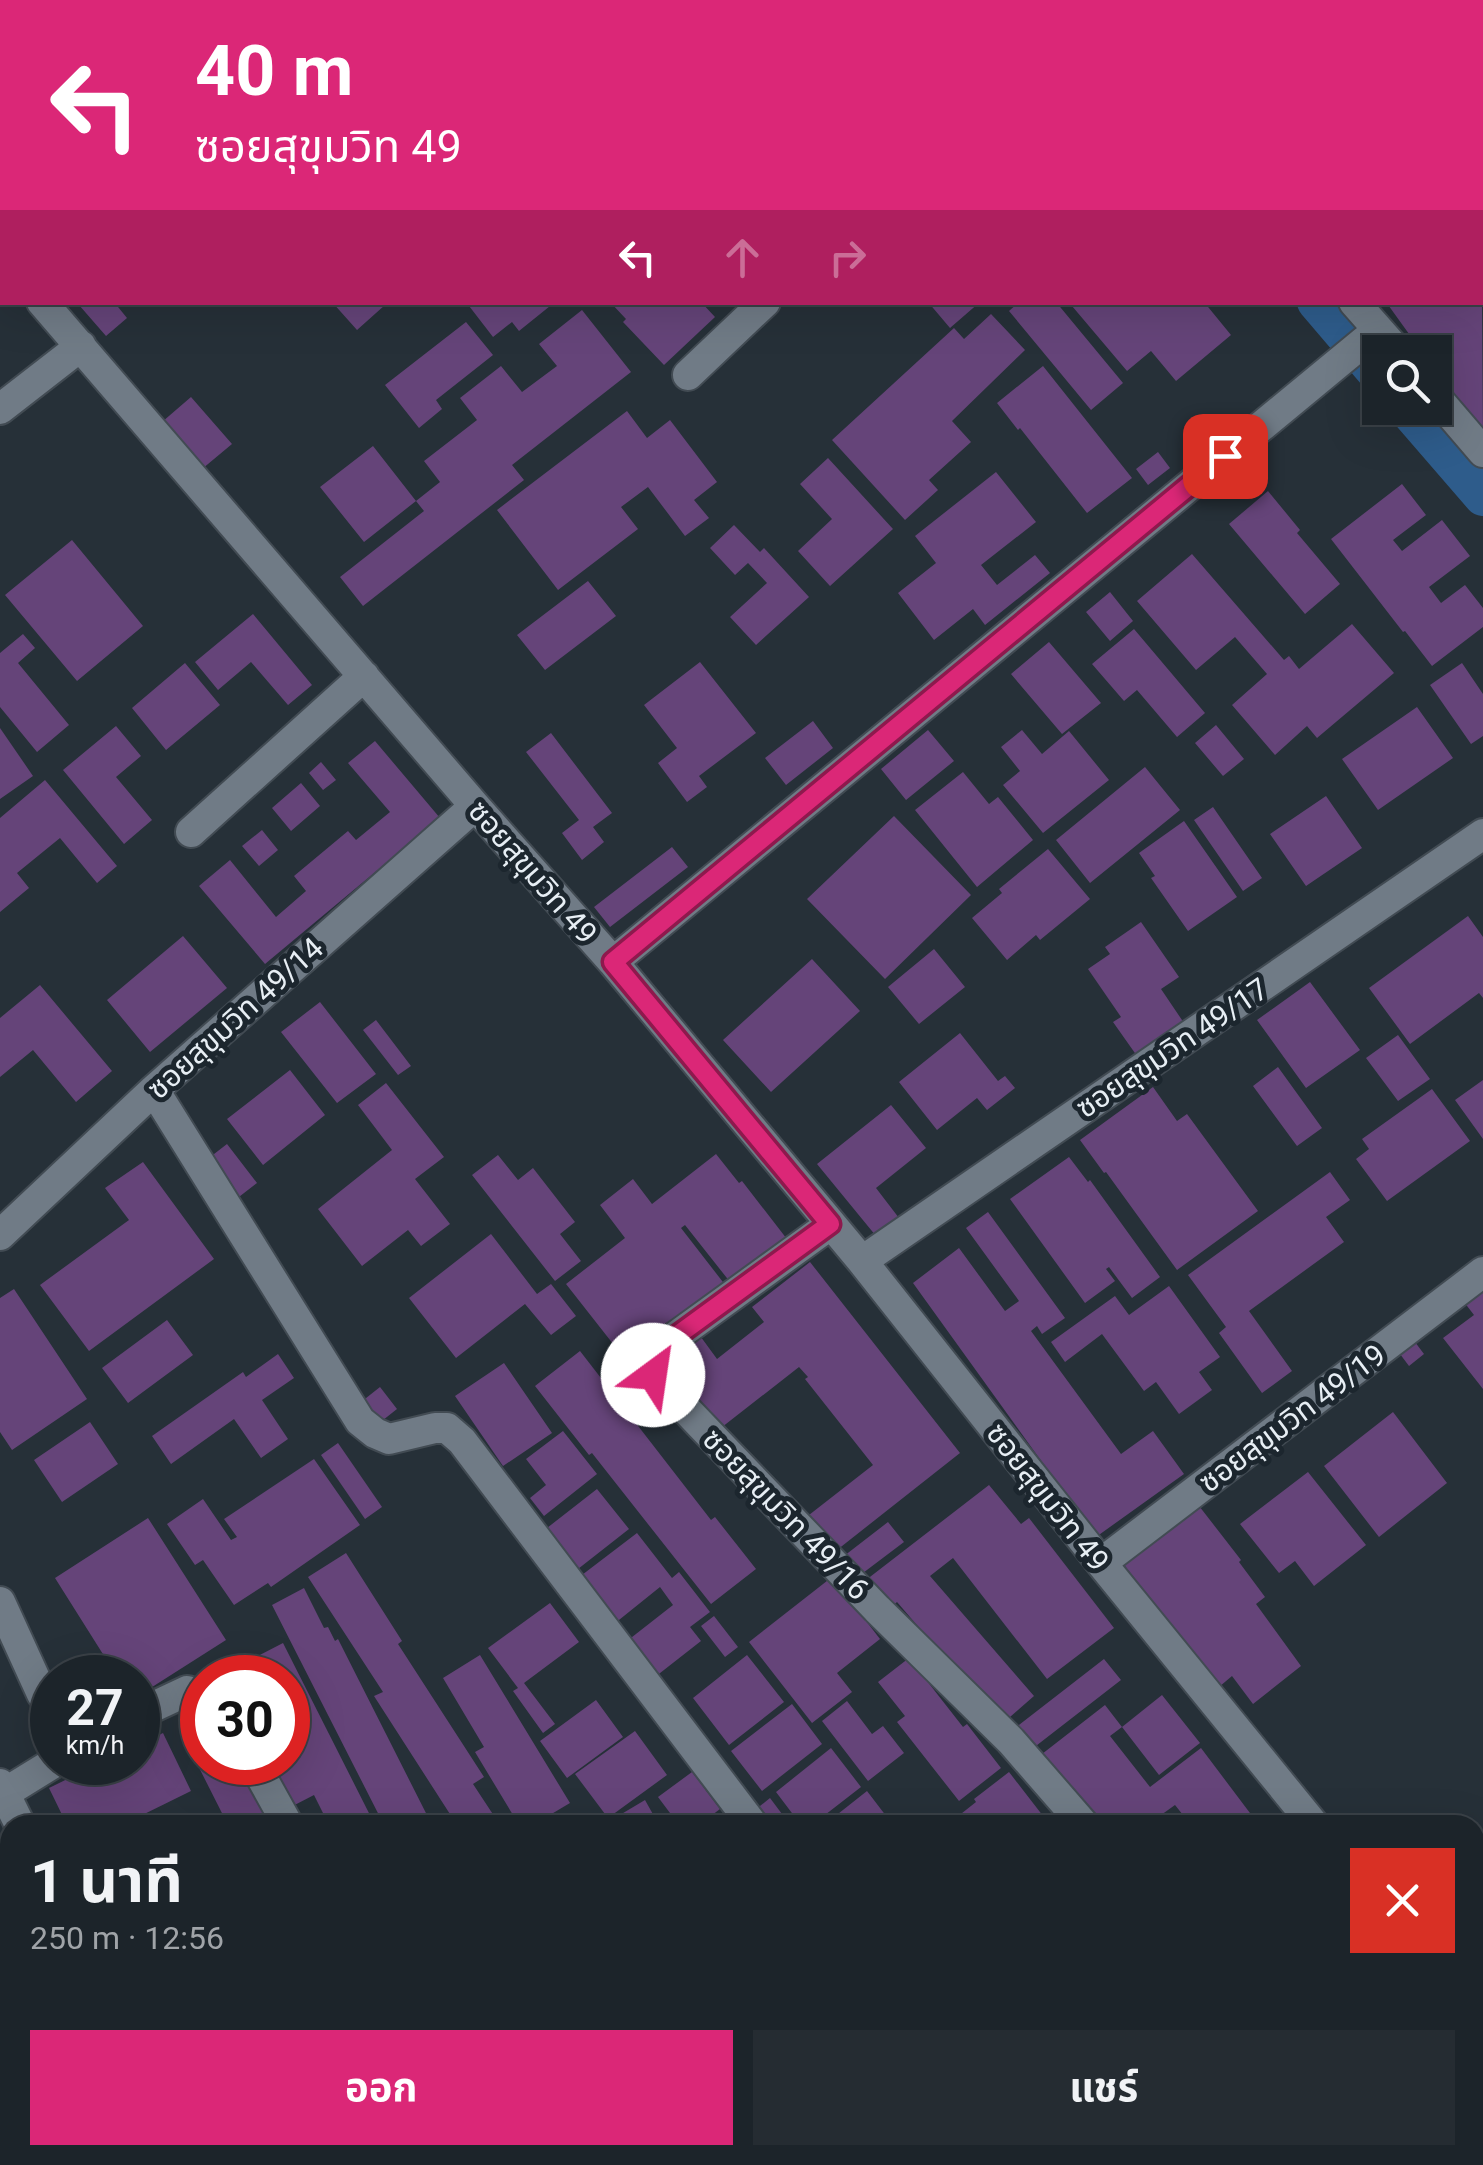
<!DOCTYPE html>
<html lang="th">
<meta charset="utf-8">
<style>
:root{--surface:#1c242a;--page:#252c32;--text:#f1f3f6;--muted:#a0a4a8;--line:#3a4147;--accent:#db2777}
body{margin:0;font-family:Roboto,"Noto Sans Thai",sans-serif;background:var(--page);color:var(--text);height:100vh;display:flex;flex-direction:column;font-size:38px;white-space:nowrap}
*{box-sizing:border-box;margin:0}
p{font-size:32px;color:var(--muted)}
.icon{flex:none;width:55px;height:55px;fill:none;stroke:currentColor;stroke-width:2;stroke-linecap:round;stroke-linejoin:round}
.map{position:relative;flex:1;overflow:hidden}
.sheet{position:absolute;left:0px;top:1815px;width:1485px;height:350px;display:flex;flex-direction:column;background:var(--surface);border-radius:30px 30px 0 0;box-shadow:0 10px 40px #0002,0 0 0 2px var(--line)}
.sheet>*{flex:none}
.top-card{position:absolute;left:0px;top:0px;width:1485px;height:305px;box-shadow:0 10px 40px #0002,0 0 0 2px var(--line);background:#db2777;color:#fff;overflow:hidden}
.fabs{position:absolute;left:1362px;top:335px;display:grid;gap:20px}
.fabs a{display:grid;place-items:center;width:90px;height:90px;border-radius:0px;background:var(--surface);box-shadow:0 10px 40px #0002,0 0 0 2px var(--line);font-size:50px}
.speed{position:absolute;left:30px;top:1655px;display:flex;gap:20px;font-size:50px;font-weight:700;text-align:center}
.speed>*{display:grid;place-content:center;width:130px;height:130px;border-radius:50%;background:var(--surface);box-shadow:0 10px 40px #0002,0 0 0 2px var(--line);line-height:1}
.speed small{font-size:25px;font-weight:400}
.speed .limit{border:15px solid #d22;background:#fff;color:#111}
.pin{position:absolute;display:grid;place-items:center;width:85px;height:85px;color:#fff;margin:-42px;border-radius:20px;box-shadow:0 5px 15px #0006}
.me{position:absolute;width:110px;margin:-55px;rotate:31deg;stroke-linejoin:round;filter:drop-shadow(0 0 8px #0008)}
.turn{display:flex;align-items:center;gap:35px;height:210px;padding:0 30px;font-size:45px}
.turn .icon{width:130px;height:130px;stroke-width:2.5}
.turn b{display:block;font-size:70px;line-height:85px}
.lanes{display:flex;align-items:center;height:95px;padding:0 30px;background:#0003;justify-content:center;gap:50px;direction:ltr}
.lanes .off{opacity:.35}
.round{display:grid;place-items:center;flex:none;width:105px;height:105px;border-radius:0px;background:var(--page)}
.summary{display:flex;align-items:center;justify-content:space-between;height:170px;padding:0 30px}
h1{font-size:60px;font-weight:700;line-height:75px}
.primary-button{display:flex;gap:20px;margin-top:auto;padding:20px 30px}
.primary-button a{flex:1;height:115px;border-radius:0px;background:var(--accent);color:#fff;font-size:40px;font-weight:700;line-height:115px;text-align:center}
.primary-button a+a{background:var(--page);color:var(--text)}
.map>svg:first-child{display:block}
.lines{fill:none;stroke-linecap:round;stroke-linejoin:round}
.canal{stroke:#2e5c8b;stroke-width:38}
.building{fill:#654479}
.minor-casing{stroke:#424b53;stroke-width:34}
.minor{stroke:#707b86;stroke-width:30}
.route-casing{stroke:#8e194d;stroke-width:25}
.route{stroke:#db2777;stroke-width:18}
.labels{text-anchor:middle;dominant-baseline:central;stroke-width:10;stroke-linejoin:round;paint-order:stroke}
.street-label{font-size:30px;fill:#e7eef4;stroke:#1c262e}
</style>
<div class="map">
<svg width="1483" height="2165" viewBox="0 0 1483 2165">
<rect width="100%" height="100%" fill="#263038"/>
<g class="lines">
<path class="canal" d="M1038 0 1041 2
M1316 302 1380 377
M1406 408 1483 497"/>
</g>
<path class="building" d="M82 302H114L127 318 106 336 79 305Z
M332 302H383L385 305 357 330Z
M466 302H555L519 331 512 322 493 337Z
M610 302H701L715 317 664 365 623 322 626 319Z
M928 302H980L950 328Z
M1019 302H1056L1123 383 1091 410 1009 311Z
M1076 302H1204L1231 335 1176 381 1151 351 1127 371 1072 306Z
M1386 302H1482L1483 437 1435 371V352H1422Z
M582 310 631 372 512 465 524 480 363 606 340 577 424 511 416 501 440 482 424 461 477 420 460 398 501 366 522 392 557 366 539 344Z
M991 314 1025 350 952 421 971 442 929 480 938 490 905 520 832 440 954 328 964 339Z
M466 322 493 355 436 400 442 409 419 428 385 385Z
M1043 366 1132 478 1087 513 1020 428 1018 430 997 403Z
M191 397 232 444 202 469 162 422Z
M627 411 647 438 670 420 717 482 694 500 709 518 685 536 648 487 621 507 638 529 558 590 497 510Z
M373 446 416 501 364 542 320 487Z
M1158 452 1170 468 1148 485 1136 469Z
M828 458 893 529 830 586 798 551 832 519 800 484Z
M996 472 1036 522 981 565 997 585 1035 555 1050 573 985 625 973 609 934 640 898 593 936 563 915 536Z
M1402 484 1426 515 1393 540 1402 551 1442 520 1470 556 1429 587 1441 603 1465 585 1483 608V627L1432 666 1405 631 1403 632 1331 539Z
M1268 491 1300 530 1297 533 1340 584 1305 614 1229 524Z
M734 525 760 552 764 548 809 597 756 645 730 617 767 583 748 563 735 575 710 548Z
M72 540 143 626 77 681 5 595Z
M1192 554 1284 660 1289 656 1299 669 1352 624 1394 673 1317 738 1307 726 1275 755 1232 705 1267 674 1235 637 1196 670 1137 601Z
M588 581 616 616 545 670 517 635Z
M1110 592 1133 621 1110 641 1086 612Z
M253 614 312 685 288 705 251 662 218 690 195 662Z
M1134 629 1205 713 1177 737 1137 690 1124 701 1092 664Z
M23 634 35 648 18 663 69 725 37 752 0 707V653Z
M1049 642 1101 703 1062 734 1011 674Z
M700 662 756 733 699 776 707 787 687 802 658 763 677 748 644 705Z
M185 663 220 705 166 750 132 708Z
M1462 663 1483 694V736L1471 744 1430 685Z
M1417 707 1453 758 1378 810 1342 759Z
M813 721 833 748 786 785 765 758Z
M1216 725 1244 759 1223 776 1195 743Z
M116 726 141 756 116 777 152 820 124 844 63 770Z
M0 728 33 776 0 799Z
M928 730 954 761 906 800 881 769Z
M1022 730 1042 754 1069 731 1109 780 1043 833 1003 785 1020 771 1001 747Z
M551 733 612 813 593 827 604 842 582 860 562 833 579 820 526 752Z
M375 741 440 818 265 964 199 886 230 860 276 917 306 891 294 876 348 831 356 840 390 812 348 763Z
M321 762 336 780 323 790 309 773Z
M1145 767 1180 810 1090 883 1056 840Z
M963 772 989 804 998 797 1033 840 977 887 915 810Z
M45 780 117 866 97 883 60 838 17 873 29 888 0 912V818Z
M301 783 320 806 291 831 272 808Z
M1326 796 1362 848 1306 886 1270 834Z
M1213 807 1262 878 1243 891 1194 820Z
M894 816 971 895 885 979 807 899Z
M1184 821 1237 897 1188 931 1151 878 1155 876 1139 853Z
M262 830 278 850 259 866 242 846Z
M672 847 688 867 610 927 594 907Z
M1048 849 1090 899 1040 940 1036 935 1007 960 972 918 1002 893 999 889Z
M1468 916 1483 937V998L1479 993 1410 1044 1369 988Z
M1141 922 1179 977 1161 989 1184 1023 1137 1056 1113 1022 1121 1017 1088 969 1110 954 1105 947Z
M183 936 227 988 150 1052 107 1000Z
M934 949 965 987 919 1024 888 987Z
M812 959 860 1011 771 1092 723 1040Z
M1310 982 1360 1050 1306 1088 1257 1020Z
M40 985 112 1071 76 1102 33 1050 0 1077V1018Z
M320 1002 376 1074 337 1103 281 1032Z
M376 1020 411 1066 398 1075 363 1030Z
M960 1033 998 1081 1005 1076 1015 1088 987 1110 977 1098 937 1130 899 1082Z
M1398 1035 1430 1079 1398 1101 1366 1058Z
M1278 1067 1322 1128 1297 1146 1253 1086Z
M290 1070 325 1115 263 1165 227 1119Z
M1483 1080V1139L1455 1100Z
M386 1083 444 1157 415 1179 450 1224 421 1246 408 1230 362 1266 318 1209 392 1150 358 1105Z
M1153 1087 1177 1121 1187 1114 1258 1211 1177 1270 1106 1172 1104 1173 1080 1140Z
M1432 1089 1470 1141 1387 1201 1356 1159 1369 1149 1362 1139Z
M891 1105 926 1148 876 1188 899 1218 876 1236 817 1164Z
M227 1144 257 1183 235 1200 205 1161Z
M716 1154 739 1183 742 1181 790 1243 734 1287 685 1225 681 1228 726 1286 628 1363 566 1284 625 1238 600 1205 633 1179 652 1204Z
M498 1155 518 1180 533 1168 575 1222 560 1234 581 1261 555 1281 472 1175Z
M1069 1157 1088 1182 1090 1180 1160 1277 1132 1298 1109 1267 1106 1269 1115 1281 1085 1303 1010 1199Z
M143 1162 214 1259 89 1351 40 1285 129 1220 105 1188Z
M1330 1172 1350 1200 1326 1217 1344 1242 1249 1311 1292 1371 1262 1393 1219 1333 1226 1327 1188 1275Z
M988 1212 1065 1318 1042 1334 1037 1326 1031 1331 1121 1454 1153 1431 1184 1474 1096 1537 913 1283 959 1248 1005 1311 1019 1301 966 1228Z
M491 1234 537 1294 551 1284 576 1316 551 1335 525 1304 456 1358 409 1298Z
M810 1262 960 1453 837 1550 809 1515 873 1465 805 1379 808 1377 799 1367 717 1431 662 1362 698 1333 717 1359 764 1322 752 1307Z
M1169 1286 1220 1357 1199 1372 1212 1390 1179 1414 1156 1382 1144 1391 1102 1334 1065 1362 1051 1342 1115 1296 1129 1315Z
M1483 1287V1389L1443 1338 1474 1315 1464 1302Z
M14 1289 87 1399 12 1450 0 1432V1298Z
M167 1320 193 1355 128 1403 102 1368Z
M1415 1342 1424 1354 1409 1366 1400 1354Z
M580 1351 711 1520 715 1517 756 1569 711 1604 592 1453 589 1455 535 1386Z
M278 1354 294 1378 262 1400 288 1439 261 1458 234 1419 171 1464 152 1436 243 1372 246 1377Z
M504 1363 552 1433 503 1466 455 1396Z
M380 1387 397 1409 373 1428 356 1406Z
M1393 1412 1447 1483 1379 1537 1324 1466Z
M90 1422 118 1464 62 1502 34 1460Z
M563 1431 597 1474 544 1516 530 1498 546 1485 526 1459Z
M338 1443 382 1507 365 1519 321 1455Z
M314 1459 360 1525 271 1587 268 1583 234 1605 203 1560 195 1565 167 1524 203 1499 231 1540 237 1537 224 1519Z
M1308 1472 1366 1545 1314 1586 1295 1561 1279 1573 1240 1524Z
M989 1485 1021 1524 1029 1518 1114 1628 1047 1679 953 1558 930 1576 1034 1696 1002 1724 897 1602 889 1609 866 1580Z
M597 1489 629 1529 578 1569 547 1528Z
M1196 1502 1241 1560 1239 1562 1265 1597 1256 1604 1301 1666 1253 1704 1232 1676 1219 1687 1121 1561Z
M148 1518 226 1640 138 1696V1678H118L55 1578Z
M888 1522 904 1542 859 1576 844 1556Z
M637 1533 672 1578 679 1572 710 1612 690 1627 701 1641 655 1677 627 1641 673 1605 660 1587 614 1624 578 1578Z
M346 1553 402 1641 398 1644 484 1777 473 1784 500 1825H457L374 1696 383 1692 308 1577Z
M832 1577 880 1639 837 1673 852 1692 812 1723 749 1642Z
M304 1588 324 1628 328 1627 335 1641 338 1639 432 1825H384L272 1605Z
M550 1603 579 1642 524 1683 555 1724 543 1733 513 1691 518 1688 488 1648Z
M714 1616 738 1647 725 1657 701 1626Z
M283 1643 375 1825H317L315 1822 325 1817 314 1795 283 1811 256 1762H288V1678H215Z
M480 1655 570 1803 533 1825H519L475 1752 484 1747 443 1678Z
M747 1655 784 1702 729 1745 693 1698Z
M909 1658 963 1727 967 1724 1001 1768 959 1801 897 1722 905 1716 878 1682Z
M1104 1659 1121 1680 1032 1749 1015 1728Z
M1162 1695 1200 1743 1159 1775 1122 1727Z
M596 1700 623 1737 567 1778 540 1741Z
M847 1701 872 1734 883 1726 904 1753 868 1781 822 1721Z
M792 1704 822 1744 762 1791 731 1751Z
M1105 1705 1122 1727 1110 1736 1150 1787 1201 1748 1259 1825H1191L1175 1805 1161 1815 1169 1825H1099L1042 1754Z
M202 1716V1762H241L272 1825H228L179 1728Z
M635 1731 667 1775 608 1818 575 1774Z
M163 1733 191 1791 122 1825H67L49 1788 102 1762H138V1745Z
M831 1748 861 1787 812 1825H801L776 1792Z
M692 1772 720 1809 699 1825H679L658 1797Z
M1009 1772 1050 1825H947L976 1802 974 1799Z
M867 1791 893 1825H824L848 1806Z
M770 1798 788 1822 785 1825H767L755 1810Z
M645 1800 659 1825H603Z
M10 1836V1912L0 1916V1841Z
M1475 2091 1483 2101V2165H1441L1433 2155H1475Z
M10 2125V2155H39L43 2165H0V2129Z
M97 2155H165L166 2160 153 2165H101Z
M244 2155H314L319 2165H221Z
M346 2155H376L381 2165H344L341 2157Z
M391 2155H455L436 2165H396Z
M513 2155H548L554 2165H518Z
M573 2155H613L620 2165H568L565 2161Z
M651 2155H691L699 2165H637Z
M744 2155H765L773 2165H747L741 2157Z
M797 2155H870L877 2165H803Z
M905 2155H945L952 2165H890Z
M966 2155H1020L1004 2165H973Z
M1066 2155H1134L1140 2165H1072Z
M1164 2155H1240L1247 2165H1193L1191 2162 1187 2165H1172Z"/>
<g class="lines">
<g class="minor-casing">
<path id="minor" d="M1082 2 1085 0
M0 256 2 259
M42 302 475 806 613 962 862 1261 1101 1563 1314 1825
M1354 302 1398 352
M688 375 765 302
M1435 396 1483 452
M0 409 81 346
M191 832 364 676
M613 962 1378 330
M154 1090 360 1421 375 1433 389 1439 435 1428H447L462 1441 753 1825
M831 1224 671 1340 653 1360V1375L877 1609 1011 1741 1084 1825
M0 1235 154 1090 475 806
M862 1261 1483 834
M1101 1563 1483 1272
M0 1602 42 1694
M138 1714 187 1691 202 1696
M253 1762 288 1825
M0 1784 20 1825
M0 1796 55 1762
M1475 1999 1483 1993
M1475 2024 1483 2034
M173 2155 177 2165
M789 2155 794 2165
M1051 2155 1057 2165
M1363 2155 1370 2165
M446 2165 468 2155"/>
</g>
<use href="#minor" class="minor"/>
</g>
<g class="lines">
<g class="route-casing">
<path id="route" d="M653 1375V1360L671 1340 830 1224 613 962 1225 456"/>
</g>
<use href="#route" class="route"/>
</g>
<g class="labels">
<g class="street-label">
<text transform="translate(533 872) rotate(49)">ซอยสุขุมวิท 49</text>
<text transform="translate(235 1018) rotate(-42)">ซอยสุขุมวิท 49/14</text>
<text transform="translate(1172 1048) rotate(-34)">ซอยสุขุมวิท 49/17</text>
<text transform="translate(1292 1418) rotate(-37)">ซอยสุขุมวิท 49/19</text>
<text transform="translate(1048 1497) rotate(52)">ซอยสุขุมวิท 49</text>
<text transform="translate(786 1514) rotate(46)">ซอยสุขุมวิท 49/16</text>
</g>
</g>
</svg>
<div class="fabs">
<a><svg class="icon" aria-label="search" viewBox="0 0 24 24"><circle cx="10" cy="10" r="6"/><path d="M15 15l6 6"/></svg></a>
</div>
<div class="speed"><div>27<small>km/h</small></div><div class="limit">30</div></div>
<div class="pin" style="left:1225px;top:456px;background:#d93025"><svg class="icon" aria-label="arrive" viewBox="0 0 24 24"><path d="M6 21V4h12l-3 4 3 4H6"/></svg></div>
<svg class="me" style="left:653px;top:1375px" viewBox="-20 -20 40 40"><circle r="19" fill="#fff"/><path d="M0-13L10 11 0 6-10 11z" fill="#db2777"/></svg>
<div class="top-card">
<div class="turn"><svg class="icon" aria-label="left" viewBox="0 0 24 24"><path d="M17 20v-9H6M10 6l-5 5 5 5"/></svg><div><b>40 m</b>ซอยสุขุมวิท 49</div></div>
<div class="lanes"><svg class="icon" aria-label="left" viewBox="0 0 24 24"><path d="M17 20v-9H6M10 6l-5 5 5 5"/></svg><svg class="icon off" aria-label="ahead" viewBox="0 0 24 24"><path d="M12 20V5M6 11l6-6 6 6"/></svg><svg class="icon off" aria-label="right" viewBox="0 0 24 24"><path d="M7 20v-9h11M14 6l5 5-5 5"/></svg></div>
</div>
<section class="sheet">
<div class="summary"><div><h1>1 นาที</h1><p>250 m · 12:56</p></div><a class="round" style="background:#d93025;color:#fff"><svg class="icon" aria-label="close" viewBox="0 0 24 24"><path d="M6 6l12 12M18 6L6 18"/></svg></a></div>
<div class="primary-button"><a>ออก</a><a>แชร์</a></div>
</section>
</div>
